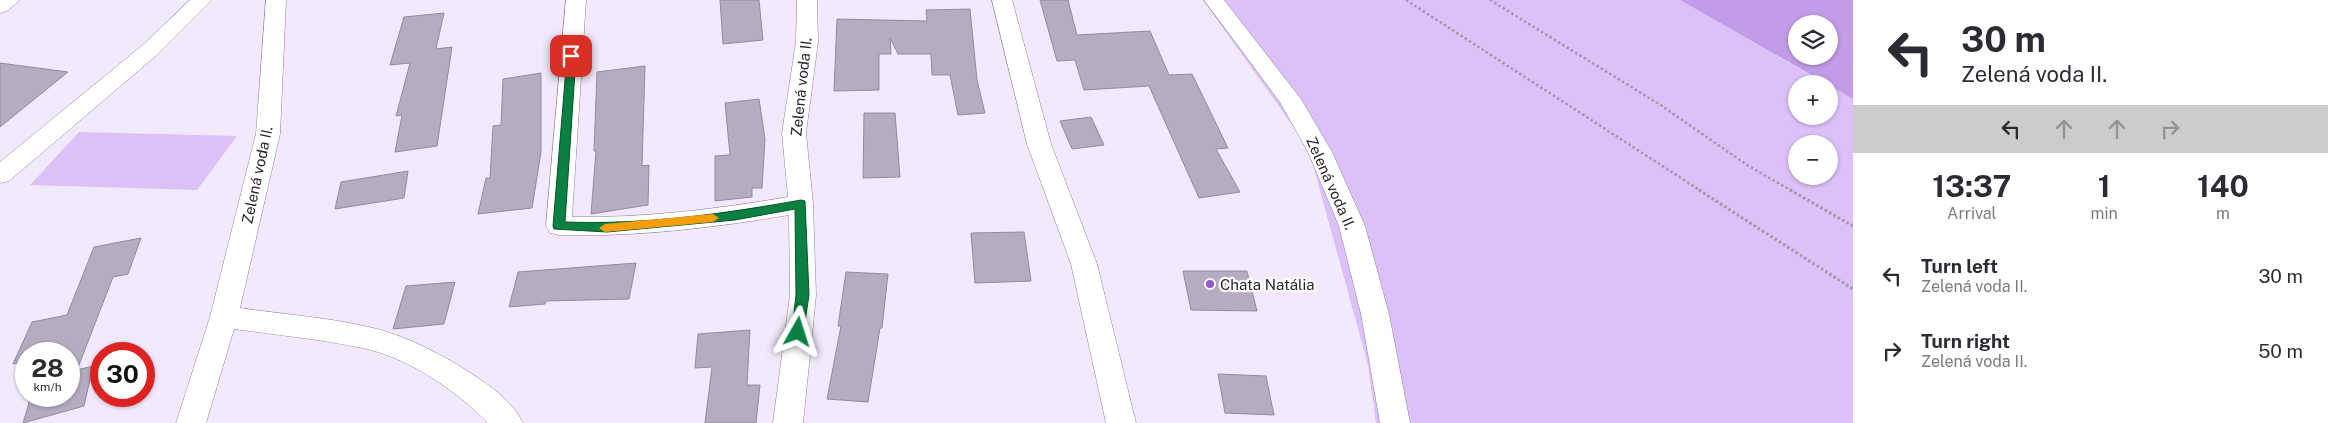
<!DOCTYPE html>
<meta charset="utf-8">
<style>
:root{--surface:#fff;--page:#f7f7f7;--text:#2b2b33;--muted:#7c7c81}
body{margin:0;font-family:"Public Sans",sans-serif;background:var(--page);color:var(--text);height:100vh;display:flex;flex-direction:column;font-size:19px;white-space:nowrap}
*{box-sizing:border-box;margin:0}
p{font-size:16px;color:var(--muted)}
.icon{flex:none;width:28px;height:28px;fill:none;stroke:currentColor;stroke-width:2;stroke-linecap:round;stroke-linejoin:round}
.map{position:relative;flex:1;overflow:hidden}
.sheet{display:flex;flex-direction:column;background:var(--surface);width:475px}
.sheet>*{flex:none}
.top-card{background:#fff;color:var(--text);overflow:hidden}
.fabs{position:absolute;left:1788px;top:15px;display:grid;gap:10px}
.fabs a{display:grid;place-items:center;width:50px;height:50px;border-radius:50%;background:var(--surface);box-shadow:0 1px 4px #0004;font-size:25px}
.speed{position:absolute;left:15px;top:342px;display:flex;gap:10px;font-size:25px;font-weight:700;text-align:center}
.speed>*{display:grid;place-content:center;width:65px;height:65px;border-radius:50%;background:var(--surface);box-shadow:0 1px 4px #0004;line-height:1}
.speed small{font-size:12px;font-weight:400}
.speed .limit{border:8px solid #d22;background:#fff;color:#111}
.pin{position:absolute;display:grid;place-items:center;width:42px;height:42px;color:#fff;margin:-21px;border-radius:10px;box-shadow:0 2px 8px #0006}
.me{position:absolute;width:55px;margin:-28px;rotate:6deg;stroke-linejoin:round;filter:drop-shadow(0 0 4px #0008)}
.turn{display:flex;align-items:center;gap:18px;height:105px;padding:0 25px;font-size:22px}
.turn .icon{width:65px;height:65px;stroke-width:2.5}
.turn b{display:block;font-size:35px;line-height:42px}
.lanes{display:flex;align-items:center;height:48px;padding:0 25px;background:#0003;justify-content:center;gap:25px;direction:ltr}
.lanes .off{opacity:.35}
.eta{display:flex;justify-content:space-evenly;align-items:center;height:85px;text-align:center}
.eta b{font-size:30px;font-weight:700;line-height:35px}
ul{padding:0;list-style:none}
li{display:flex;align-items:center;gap:15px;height:75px;padding:0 25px}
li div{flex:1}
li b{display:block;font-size:19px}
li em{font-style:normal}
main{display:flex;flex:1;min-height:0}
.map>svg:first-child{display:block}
.green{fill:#dbc1f8;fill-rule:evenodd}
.water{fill:#c29ce8;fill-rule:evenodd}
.building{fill:#b6acc1;stroke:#938a9e}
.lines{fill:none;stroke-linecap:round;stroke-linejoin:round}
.street-casing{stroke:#8e8498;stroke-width:1}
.path-far1{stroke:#9f99a7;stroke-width:2.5;stroke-dasharray:2.5 2.5;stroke-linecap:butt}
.path{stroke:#9f99a7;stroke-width:3;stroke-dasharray:2.5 2.5;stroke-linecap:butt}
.street{fill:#fff;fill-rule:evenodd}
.route{fill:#0b8043;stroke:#07532c}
.slow{fill:#f59e0b}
.poi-dot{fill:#9757cd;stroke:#fff;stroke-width:2}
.labels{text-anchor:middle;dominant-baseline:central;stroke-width:4.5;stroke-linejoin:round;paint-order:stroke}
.street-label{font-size:15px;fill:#28242c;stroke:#fff}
.poi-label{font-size:15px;fill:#28242c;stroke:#fff;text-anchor:start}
</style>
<main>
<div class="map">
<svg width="1853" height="423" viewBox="0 0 1853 423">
<rect width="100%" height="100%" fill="#f2eafc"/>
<path class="green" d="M1203 0H1680L1826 84H1796V116H1829V85L1853 99V423H1376L1368 365 1308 147ZM1796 144H1829V176H1796Z
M79 132 237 136 197 190 30 185Z"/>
<path class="water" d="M1680 0H1853V99ZM1796 24H1829V56H1796Z"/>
<path class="building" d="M720 0H759L763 40 723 44Z
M1040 0H1068L1077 35 1150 31 1169 75 1192 74 1228 148 1216 149 1240 192 1199 198 1149 86 1084 90 1075 60 1057 61Z
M970 9 977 80 985 113 958 115 950 75H932L931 54H898L890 38 891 54H879V90L834 91 837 19 927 21 926 10Z
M444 13 436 49 452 47 437 146 395 152 402 115 396 116 410 63 390 65 404 17Z
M0 63 68 72 0 127Z
M645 66 642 166 649 165 648 205 591 214 596 151H594L597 72Z
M541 73V152L532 208 478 214 486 178H490L493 126 501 125 503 79Z
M759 99 765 139 762 188H752V197L715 201V156L730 155 725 103Z
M864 113H895L900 177 863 178Z
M1091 117 1104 145 1072 149 1060 121Z
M408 171 404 198 335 209 341 182Z
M1024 232 1031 281 975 283 971 233Z
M141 238 128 274 113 277 77 370 93 366 84 406 23 423 31 396H69V354H26V361L13 364 32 322 67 315 94 247Z
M636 263 629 299 546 301 545 304 509 307 518 272Z
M1183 271H1247L1257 311 1191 310Z
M846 272 888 274 882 328H880L868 402 827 399 841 326H838Z
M455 282 444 324 393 329 406 286Z
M750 330 747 385H760L756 423H705L712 367 695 368 698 334Z
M1218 374 1266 376 1274 415 1225 413Z"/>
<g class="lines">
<g class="street-casing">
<path id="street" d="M0 0H20L7 11 0 13Z
M190 0H212L158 54 9 181 0 183V162L144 44Z
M266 0H286L280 134 240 308C281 314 324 317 364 326 404 334 444 355 478 378 495 389 514 404 523 423H488C457 391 408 357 362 348 320 339 277 335 234 329L206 423H176L210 317 256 134Z
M566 0H586L572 217C645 218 717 209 788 197L782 133 796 42 797 0H817L818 42 806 133 813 204 816 295 803 423H773L790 295 789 215C712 228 636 237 559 235L550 233 546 226Z
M992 0H1012L1051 144 1097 264 1136 423H1106L1071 264 1027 144Z
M1204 0H1224L1301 99 1332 152 1365 226 1389 314 1410 423H1380L1361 314 1339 226 1308 152 1280 102Z"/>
</g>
<path class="path-far1" d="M1406 0 1701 191
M1490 0 1659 104 1747 165 1792 191"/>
<path class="path" d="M1699 190 1853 289
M1790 190 1853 226"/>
<use href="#street" class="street"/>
</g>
<path class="route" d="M571 53 576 56 565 222C644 225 723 214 801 200L805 201 809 295 803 335H794L792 332 796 295 795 209 735 220 607 232 554 229 553 226 567 56Z"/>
<path class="slow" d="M713 214 719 218 713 222 605 232 599 228 605 224Z"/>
<circle class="poi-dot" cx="1210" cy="284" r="5"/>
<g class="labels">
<g class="street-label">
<text transform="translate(801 87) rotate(-84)">Zelená voda II.</text>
<text transform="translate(257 175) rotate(-78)">Zelená voda II.</text>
<text transform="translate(1331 183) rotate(66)">Zelená voda II.</text>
</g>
<g class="poi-label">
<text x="1220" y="284">Chata Natália</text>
</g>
</g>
</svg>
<div class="fabs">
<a><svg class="icon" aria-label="layers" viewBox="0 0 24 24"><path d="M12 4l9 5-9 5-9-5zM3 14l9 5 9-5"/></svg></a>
<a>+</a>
<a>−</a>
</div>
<div class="speed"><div>28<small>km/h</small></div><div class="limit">30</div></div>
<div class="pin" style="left:571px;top:56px;background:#d93025"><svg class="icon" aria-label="arrive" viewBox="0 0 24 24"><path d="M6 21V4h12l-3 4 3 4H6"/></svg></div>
<svg class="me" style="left:798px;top:332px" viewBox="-20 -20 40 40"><path d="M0-17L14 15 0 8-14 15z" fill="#0b8043" stroke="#fff" stroke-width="4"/></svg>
</div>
<section class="sheet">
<div class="top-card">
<div class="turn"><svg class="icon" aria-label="left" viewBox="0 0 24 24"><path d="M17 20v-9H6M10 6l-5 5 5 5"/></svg><div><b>30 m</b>Zelená voda II.</div></div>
<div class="lanes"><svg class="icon" aria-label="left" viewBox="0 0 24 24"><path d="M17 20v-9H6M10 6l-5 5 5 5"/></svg><svg class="icon off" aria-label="ahead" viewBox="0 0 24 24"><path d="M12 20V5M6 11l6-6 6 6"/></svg><svg class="icon off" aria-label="ahead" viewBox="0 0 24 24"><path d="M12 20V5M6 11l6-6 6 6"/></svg><svg class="icon off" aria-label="right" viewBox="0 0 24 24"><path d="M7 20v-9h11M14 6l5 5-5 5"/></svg></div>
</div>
<div class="eta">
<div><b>13:37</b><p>Arrival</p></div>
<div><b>1</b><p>min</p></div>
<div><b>140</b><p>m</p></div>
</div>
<ul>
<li><svg class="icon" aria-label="left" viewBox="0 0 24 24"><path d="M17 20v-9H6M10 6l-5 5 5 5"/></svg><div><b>Turn left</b><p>Zelená voda II.</p></div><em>30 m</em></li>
<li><svg class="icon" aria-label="right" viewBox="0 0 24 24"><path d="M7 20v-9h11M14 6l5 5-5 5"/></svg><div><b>Turn right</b><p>Zelená voda II.</p></div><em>50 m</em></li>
</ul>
</section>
</main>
